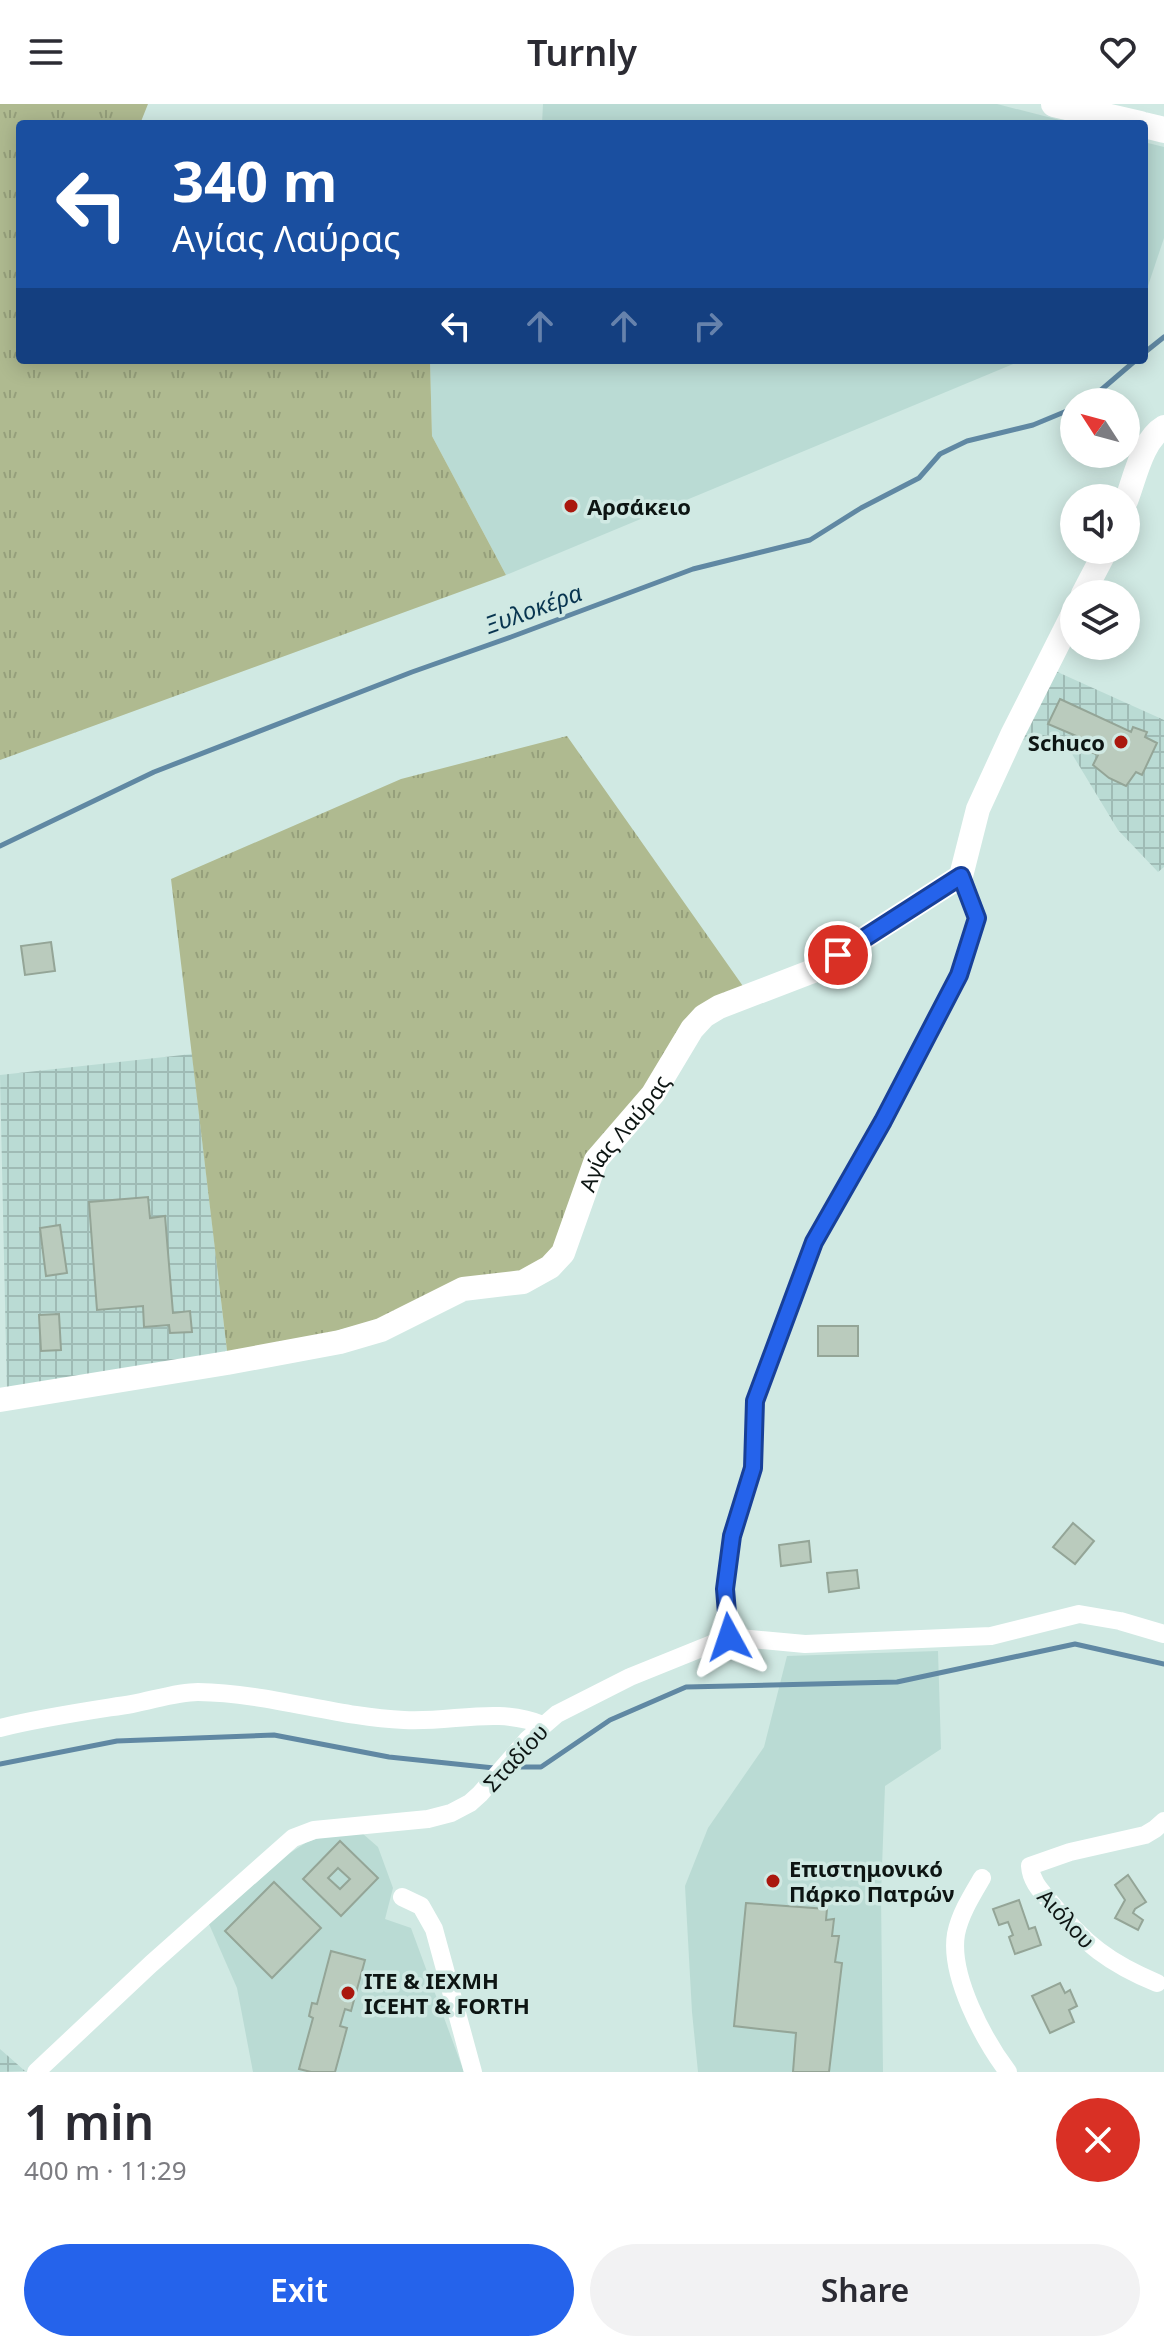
<!DOCTYPE html>
<meta charset="utf-8">
<style>
:root{--surface:#fff;--page:#f2f2f3;--text:#2b2b33;--muted:#7c7c81;--accent:#2563eb}
body{margin:0;font-family:"Noto Sans",sans-serif;background:var(--page);color:var(--text);height:100vh;display:flex;flex-direction:column;font-size:30px;white-space:nowrap}
*{box-sizing:border-box;margin:0}
p{font-size:26px;color:var(--muted)}
.icon{flex:none;width:44px;height:44px;fill:none;stroke:currentColor;stroke-width:2;stroke-linecap:round;stroke-linejoin:round}
.map{position:relative;height:1968px;overflow:hidden}
.drawer{display:flex;flex-direction:column;background:var(--surface);flex:1}
.drawer>*{flex:none}
.hud{position:absolute;left:16px;top:16px;width:1132px;height:244px;border-radius:8px;box-shadow:0 4px 20px #0003;background:#1a4fa0;color:#fff;overflow:hidden}
.needle{width:52px;rotate:306deg}
.controls{position:absolute;left:1060px;top:284px;display:grid;gap:16px}
.controls a{display:grid;place-items:center;width:80px;height:80px;border-radius:50%;background:var(--surface);box-shadow:0 4px 20px #0003;font-size:40px}
.pin{position:absolute;display:grid;place-items:center;width:68px;height:68px;color:#fff;margin:-34px;border:4px solid #fff;border-radius:50%;box-shadow:0 2px 8px #0007}
.me{position:absolute;width:88px;margin:-44px;rotate:355deg;stroke-linejoin:round;filter:drop-shadow(0 0 6px #0008)}
.turn{display:flex;align-items:center;gap:28px;height:168px;padding:0 24px;font-size:36px}
.turn .icon{width:104px;height:104px;stroke-width:2.5}
.turn b{display:block;font-size:56px;line-height:68px}
.lanes{display:flex;align-items:center;height:76px;padding:0 24px;background:#0003;justify-content:center;gap:40px;direction:ltr}
.lanes .off{opacity:.35}
.round{display:grid;place-items:center;flex:none;width:84px;height:84px;border-radius:42px;background:var(--page)}
.head{display:flex;align-items:center;justify-content:space-between;height:136px;padding:0 24px}
h1{font-size:48px;font-weight:600;line-height:60px}
.primary-button{display:flex;gap:16px;margin-top:auto;padding:16px 24px}
.primary-button a{flex:1;height:92px;border-radius:48px;background:var(--accent);color:#fff;font-size:32px;font-weight:600;line-height:92px;text-align:center}
.primary-button a+a{background:var(--page);color:var(--text)}
header{display:flex;justify-content:space-between;align-items:center;height:104px;padding:0 24px;background:var(--surface);font-size:36px;font-weight:600}
.map>svg:first-child{display:block}
.built{fill:#badbd4}
.industrial{fill:url(#industrial-grid)}
.grass{fill:url(#grass-tufts)}
.lines{fill:none;stroke-linecap:round;stroke-linejoin:round}
.stream{stroke:#6088a3;stroke-width:5}
.building{fill:#bacbbd;stroke:#94a597;stroke-width:2;fill-rule:evenodd}
.minor{stroke:#fff;stroke-width:18}
.tertiary{stroke:#fff;stroke-width:24}
.secondary{stroke:#fff;stroke-width:26}
.route-casing{stroke:#184099;stroke-width:20}
.route{stroke:#2563eb;stroke-width:14}
.poi-dot{fill:#aa180e;stroke:#d0e9e3;stroke-width:3}
.labels{text-anchor:middle;dominant-baseline:central;stroke-width:7;stroke-linejoin:round;paint-order:stroke}
.poi-label{font-size:22px;font-weight:bold;fill:#0d1513;stroke:#d0e9e3;text-anchor:start}
.street-label{font-size:22px;fill:#0d1513;stroke:#d0e9e3}
.water-label{font-size:24px;font-style:italic;fill:#083550;stroke:#d0e9e3}
</style>
<header><svg class="icon" aria-label="menu" viewBox="0 0 24 24"><path d="M4 6h16M4 12h16M4 18h16"/></svg>Turnly<svg class="icon" aria-label="heart" viewBox="0 0 24 24"><path d="M12 20l-8-8c-3-5 5-10 8-4 3-6 11-1 8 4z"/></svg></header>
<div class="map">
<svg width="1164" height="1968" viewBox="0 0 1164 1968">
<defs>
<pattern id="industrial-grid" width="8" height="8" patternUnits="userSpaceOnUse" patternTransform="scale(2)"><rect width="8" height="8" fill="#badbd4"/><path d="M0 4h8M4 0v8" fill="none" stroke="#9fbbb5"/></pattern>
<pattern id="grass-tufts" width="24" height="20" patternUnits="userSpaceOnUse" patternTransform="scale(2)"><rect width="24" height="20" fill="#afba90"/><path d="M3 7l-1-3M5 7V3M7 7l1-3M15 17l-1-3M17 17v-4M19 17l1-3" fill="none" stroke="#959f7b"/></pattern>
</defs>
<rect width="100%" height="100%" fill="#d0e9e3"/>
<path class="built" d="M543 0H997L1075 20H542Z
M1144 38 1164 43V134L1144 194Z
M430 256H1023L506 471 432 332Z
M938 1547 941 1645 885 1682 881 1790 883 1968H698L692 1908 685 1782 708 1724 764 1643 787 1552Z
M362 1729 378 1743 393 1784 385 1815 411 1824 464 1968H253L237 1884 209 1820 290 1749 307 1738 319 1734Z"/>
<path class="industrial" d="M1053 566 1164 616V763L1158 768 1118 726 1072 650 1017 634Z
M192 950 228 1255 7 1290 0 971Z
M0 1945 25 1967 0 1968Z"/>
<path class="grass" d="M0 0H148L140 20H20V256H430L432 332 506 471 0 656Z
M567 632 745 885 697 907 559 1140 525 1169 378 1216 228 1255 171 775 401 675Z"/>
<g class="lines">
<path class="stream" d="M1144 249 1164 233
M1087 298 1136 256
M0 742 154 668 412 568 511 533 693 465 810 436 861 404 919 374 940 350 967 337 1033 321 1074 304
M0 1660 117 1637 274 1631 389 1653 494 1664
M512 1663H541L610 1616 686 1583 897 1578 1075 1540 1164 1560"/>
</g>
<path class="building" d="M1060 595 1131 628 1133 623 1147 628 1145 633 1157 639 1142 671 1136 668 1126 682 1109 674 1093 661 1098 651 1089 647 1088 637 1048 620Z
M51 838 55 867 25 871 21 842Z
M148 1093 150 1114 165 1112 173 1209 190 1207 192 1228 170 1229 169 1221 144 1223 143 1202 97 1206 89 1098Z
M60 1121 67 1169 46 1172 40 1124Z
M59 1210 61 1246 41 1247 39 1211Z
M818 1222H858V1252H818Z
M1073 1419 1094 1437 1075 1460 1053 1443Z
M809 1437 811 1458 781 1462 779 1441Z
M857 1466 859 1484 829 1488 827 1469Z
M340 1737 378 1774 341 1812 303 1775ZM338 1764 350 1775 340 1785 328 1774Z
M1128 1771 1146 1798 1135 1805 1133 1809 1143 1816 1138 1826 1115 1814 1125 1796 1115 1781Z
M274 1778 321 1824 272 1874 225 1827Z
M1019 1796 1029 1825 1035 1823 1041 1841 1015 1850 1009 1833 1013 1831 1008 1818 999 1821 993 1805Z
M746 1799 827 1805 826 1816 834 1815 832 1832H839L835 1858 842 1859 829 1968H793L796 1929 734 1922Z
M331 1847 365 1856 351 1907 345 1905 340 1922 347 1924 335 1968H311L299 1965 313 1914 309 1912 312 1899 317 1900Z
M1060 1879 1065 1889 1070 1886 1077 1902 1069 1906 1074 1918 1050 1929 1032 1892Z"/>
<g class="lines">
<path class="minor" d="M729 1533 725 1485 732 1432 753 1364 755 1297 814 1138 883 1017 959 871 977 814 961 772
M0 1624C44 1613 88 1607 132 1600 154 1596 177 1588 198 1588 270 1589 335 1613 404 1616 453 1619 496 1602 543 1621
M982 1774C972 1791 960 1810 956 1830 949 1872 984 1936 1008 1968
M402 1793 421 1802 434 1825 473 1968
M1157 1879C1109 1859 1085 1840 1052 1800 1042 1788 1031 1778 1030 1762L1070 1748 1145 1731 1155 1725 1164 1717
M36 1968 151 1860 293 1734 314 1726 428 1715 451 1709 470 1699 480 1690 528 1635 557 1610 630 1573 729 1533 805 1540 991 1532 1079 1510 1120 1517 1164 1530"/>
<g class="tertiary">
<path d="M1126 397C1135 374 1142 336 1164 323"/>
<path d="M1083 490 1106 446"/>
<path id="s1" d="M0 1296 227 1259 340 1238 381 1226 463 1185 523 1178 550 1163 563 1149 596 1056 653 990 692 925 704 912 719 903 813 867 961 772 978 705 1012 631 1074 508"/>
</g>
<path class="secondary" d="M1054 0 1140 20
M1144 21 1164 26"/>
</g>
<g class="lines">
<g class="route-casing">
<path id="route" d="M729 1533 725 1485 732 1432 753 1364 755 1297 814 1138 883 1017 959 871 977 814 961 772 838 851"/>
</g>
<use href="#route" class="route"/>
</g>
<g class="poi-dot">
<circle cx="571" cy="402" r="8"/>
<circle cx="1121" cy="638" r="8"/>
<circle cx="773" cy="1777" r="8"/>
<circle cx="348" cy="1889" r="8"/>
</g>
<g class="labels">
<g class="poi-label">
<text x="587" y="402">Αρσάκειο</text>
<text x="1105" y="638" text-anchor="end">Schuco</text>
<text x="789" y="1764">Επιστημονικό<tspan x="789" dy="25">Πάρκο Πατρών</tspan></text>
<text x="364" y="1876">ΙΤΕ &amp; ΙΕΧΜΗ<tspan x="364" dy="25">ICEHT &amp; FORTH</tspan></text>
</g>
<g class="street-label">
<text stroke="none"><textPath href="#s1" startOffset="726">Αγίας Λαύρας</textPath></text>
<text transform="translate(515 1653) rotate(-47)">Σταδίου</text>
<text transform="translate(1067 1814) rotate(47)">Αιόλου</text>
</g>
<g class="water-label">
<text transform="translate(533 504) rotate(-20)">Ξυλοκέρα</text>
</g>
</g>
</svg>
<div class="controls">
<a><svg class="needle" viewBox="-14 -14 28 28"><path d="M0-13l5 13h-10z" fill="#e53935"/><path d="M0 13l5-13h-10z" fill="#7c7c81"/></svg></a>
<a><svg class="icon" aria-label="sound" viewBox="0 0 24 24"><path d="M4 9h4l5-4v14l-5-4H4zM17 9q2 3 0 6"/></svg></a>
<a><svg class="icon" aria-label="layers" viewBox="0 0 24 24"><path d="M12 4l9 5-9 5-9-5zM3 14l9 5 9-5"/></svg></a>
</div>
<div class="pin" style="left:838px;top:851px;background:#d93025"><svg class="icon" aria-label="arrive" viewBox="0 0 24 24"><path d="M6 21V4h12l-3 4 3 4H6"/></svg></div>
<svg class="me" style="left:729px;top:1533px" viewBox="-20 -20 40 40"><path d="M0-17L14 15 0 8-14 15z" fill="#2563eb" stroke="#fff" stroke-width="4"/></svg>
<div class="hud">
<div class="turn"><svg class="icon" aria-label="left" viewBox="0 0 24 24"><path d="M17 20v-9H6M10 6l-5 5 5 5"/></svg><div><b>340 m</b>Αγίας Λαύρας</div></div>
<div class="lanes"><svg class="icon" aria-label="left" viewBox="0 0 24 24"><path d="M17 20v-9H6M10 6l-5 5 5 5"/></svg><svg class="icon off" aria-label="ahead" viewBox="0 0 24 24"><path d="M12 20V5M6 11l6-6 6 6"/></svg><svg class="icon off" aria-label="ahead" viewBox="0 0 24 24"><path d="M12 20V5M6 11l6-6 6 6"/></svg><svg class="icon off" aria-label="right" viewBox="0 0 24 24"><path d="M7 20v-9h11M14 6l5 5-5 5"/></svg></div>
</div>
</div>
<section class="drawer">
<div class="head"><div><h1>1 min</h1><p>400 m · 11:29</p></div><a class="round" style="background:#d93025;color:#fff"><svg class="icon" aria-label="close" viewBox="0 0 24 24"><path d="M6 6l12 12M18 6L6 18"/></svg></a></div>
<div class="primary-button"><a>Exit</a><a>Share</a></div>
</section>
